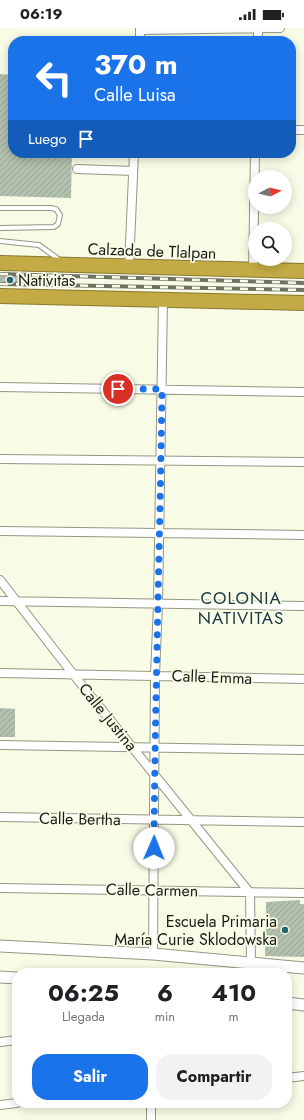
<!DOCTYPE html>
<html lang="es">
<meta charset="utf-8">
<style>
:root{--surface:#fff;--page:#f2f2f2;--text:#202124;--muted:#757577;--accent:#1a73e8}
body{margin:0;font-family:Jost,sans-serif;background:var(--page);color:var(--text);height:100vh;display:flex;flex-direction:column;font-size:15px;white-space:nowrap}
*{box-sizing:border-box;margin:0}
p{font-size:13px;color:var(--muted)}
.icon{flex:none;width:22px;height:22px;fill:none;stroke:currentColor;stroke-width:2;stroke-linecap:round;stroke-linejoin:round}
.map{position:relative;flex:1;overflow:hidden}
.drawer{position:absolute;left:12px;top:940px;width:280px;height:140px;display:flex;flex-direction:column;background:var(--surface);border-radius:16px;box-shadow:0 2px 10px #0003}
.drawer>*{flex:none}
.guide{position:absolute;left:8px;top:8px;width:288px;height:122px;border-radius:16px;box-shadow:0 2px 10px #0003;background:#1a73e8;color:#fff;overflow:hidden}
.needle{width:26px;rotate:83deg}
.fabs{position:absolute;left:248px;top:142px;display:grid;gap:8px}
.fabs a{display:grid;place-items:center;width:44px;height:44px;border-radius:50%;background:var(--surface);box-shadow:0 2px 10px #0003;font-size:20px}
.pin{position:absolute;display:grid;place-items:center;width:34px;height:34px;color:#fff;margin:-17px;border:2px solid #fff;border-radius:50%;box-shadow:0 1px 4px #0007}
.me{position:absolute;width:44px;margin:-22px;rotate:1deg;stroke-linejoin:round;filter:drop-shadow(0 0 3px #0008)}
.turn{display:flex;align-items:center;gap:14px;height:84px;padding:0 20px;font-size:18px}
.turn .icon{width:52px;height:52px;stroke-width:2.5}
.turn b{display:block;font-size:28px;line-height:34px}
.then{display:flex;align-items:center;height:38px;padding:0 20px;background:#0003;gap:8px;font-size:15px}
.eta{display:flex;justify-content:space-evenly;align-items:center;height:68px;text-align:center}
.eta b{font-size:24px;font-weight:700;line-height:28px}
.button{display:flex;gap:8px;margin-top:auto;padding:8px 20px}
.button a{flex:1;height:46px;border-radius:16px;background:var(--accent);color:#fff;font-size:16px;font-weight:700;line-height:46px;text-align:center}
.button a+a{background:var(--page);color:var(--text)}
.status{display:flex;justify-content:space-between;align-items:center;height:28px;padding:0 20px;background:var(--surface);direction:ltr}
.status svg{height:11px;fill:currentColor}
.map>svg:first-child{display:block}
.building{fill:url(#building-hatch)}
.lines{fill:none;stroke-linecap:round;stroke-linejoin:round}
.lane-casing{stroke:#949783;stroke-width:6}
.street-casing{stroke:#949783;stroke-width:10}
.secondary-casing{stroke:#949783;stroke-width:13}
.highway-casing{stroke:#887833;stroke-width:16}
.lane{stroke:#fff;stroke-width:4}
.street{stroke:#fff;stroke-width:8}
.secondary{stroke:#fff;stroke-width:11}
.highway{stroke:#c4aa44;stroke-width:14}
.rail-casing{stroke:#6e7164;stroke-width:4}
.rail{stroke:#f8fce6;stroke-width:2.5;stroke-dasharray:8;stroke-linecap:butt}
.route{stroke:#1a73e8;stroke-width:7;stroke-dasharray:0 12.6}
.poi-dot{fill:#226678;stroke:#f8fce6;stroke-width:1.5}
.labels{text-anchor:middle;dominant-baseline:central;stroke-width:3.5;stroke-linejoin:round;paint-order:stroke}
.street-label{font-size:16px;fill:#1a1c14;stroke:#f8fce6}
.poi-label{font-size:16px;fill:#1a1c14;stroke:#f8fce6;text-anchor:start}
.neighbourhood-label{font-size:17px;letter-spacing:1px;fill:#183740;stroke:#f8fce6}
</style>
<div class="status"><b>06:19</b><svg viewBox="0 0 49 12"><path d="M0 12V9h3v3zM5 12V6h3v6zM10 12V3h3v9zM15 12V0h3v12zM26 1h20v11H26zM47 4h2v5h-2z"/></svg></div>
<div class="map">
<svg width="304" height="1092" viewBox="0 0 304 1092">
<defs>
<pattern id="building-hatch" width="6" height="6" patternUnits="userSpaceOnUse"><rect width="6" height="6" fill="#b2c0ad"/><path d="M-1 1l2-2M0 6l6-6M5 7l2-2" fill="none" stroke="#98a494"/></pattern>
</defs>
<rect width="100%" height="100%" fill="#f8fce6"/>
<path class="building" d="M0 46 13 47V125H72L71 170 0 168Z
M0 245 19 246V258H0Z
M0 680 15 681V709H0Z
M300 872V876H304V929L265 928 266 874Z"/>
<g class="lines">
<g class="lane-casing">
<path id="lane" d="M0 180H51L56 181 60 187 58 196 54 199 0 200
M0 213 39 217 61 233"/>
</g>
<g class="street-casing">
<path id="street" d="M140 2 280 0
M140 13V0
M258 13V1
M291 102H304
M77 141 133 143
M129 239 134 125
M253 243 255 125
M0 359 304 364
M0 431 304 434
M0 503 304 507
M0 552 73 646 250 865 251 935
M0 573 304 578
M0 645 304 651
M0 717 304 722
M0 789 304 794
M0 860 304 865
M153 926 155 647 158 576 163 271
M0 1014 17 1012
M287 1050 304 1048
M0 1077 17 1075
M151 1092V1075"/>
</g>
<g class="secondary-casing">
<path id="secondary" d="M0 918 153 926 304 940
M0 949 17 950
M287 975 304 977"/>
</g>
<g class="highway-casing">
<path id="highway" d="M0 235 304 243
M0 268 304 275"/>
</g>
<use href="#lane" class="lane"/>
<use href="#street" class="street"/>
<use href="#secondary" class="secondary"/>
<use href="#highway" class="highway"/>
<g class="rail-casing">
<path id="rail" d="M0 246 304 255
M0 256 304 262"/>
</g>
<use href="#rail" class="rail"/>
</g>
<g class="lines">
<path class="route" d="M118 361H162C160 514 155 667 154 820"/>
</g>
<g class="poi-dot">
<circle cx="10" cy="252" r="4"/>
<circle cx="285" cy="902" r="4"/>
</g>
<g class="labels">
<g class="street-label">
<text transform="translate(152 223) rotate(2)">Calzada de Tlalpan</text>
<text transform="translate(212 649) rotate(2)">Calle Emma</text>
<text transform="translate(108 689) rotate(51)">Calle Justina</text>
<text transform="translate(80 791) rotate(1)">Calle Bertha</text>
<text transform="translate(152 862) rotate(1)">Calle Carmen</text>
</g>
<g class="poi-label">
<text x="18" y="252">Nativitas</text>
<text x="277" y="893" text-anchor="end">Escuela Primaria<tspan x="277" dy="18">María Curie Sklodowska</tspan></text>
</g>
<g class="neighbourhood-label">
<text x="241" y="570">COLONIA<tspan x="241" dy="20">NATIVITAS</tspan></text>
</g>
</g>
</svg>
<div class="fabs">
<a><svg class="needle" viewBox="-14 -14 28 28"><path d="M0-13l5 13h-10z" fill="#e53935"/><path d="M0 13l5-13h-10z" fill="#757577"/></svg></a>
<a><svg class="icon" aria-label="search" viewBox="0 0 24 24"><circle cx="10" cy="10" r="6"/><path d="M15 15l6 6"/></svg></a>
</div>
<div class="pin" style="left:118px;top:361px;background:#d93025"><svg class="icon" aria-label="arrive" viewBox="0 0 24 24"><path d="M6 21V4h12l-3 4 3 4H6"/></svg></div>
<svg class="me" style="left:154px;top:820px" viewBox="-20 -20 40 40"><circle r="19" fill="#fff"/><path d="M0-13L10 11 0 6-10 11z" fill="#1a73e8"/></svg>
<div class="guide">
<div class="turn"><svg class="icon" aria-label="left" viewBox="0 0 24 24"><path d="M17 20v-9H6M10 6l-5 5 5 5"/></svg><div><b>370 m</b>Calle Luisa</div></div>
<div class="then">Luego<svg class="icon" aria-label="arrive" viewBox="0 0 24 24"><path d="M6 21V4h12l-3 4 3 4H6"/></svg></div>
</div>
<section class="drawer">
<div class="eta">
<div><b>06:25</b><p>Llegada</p></div>
<div><b>6</b><p>min</p></div>
<div><b>410</b><p>m</p></div>
</div>
<div class="button"><a>Salir</a><a>Compartir</a></div>
</section>
</div>
